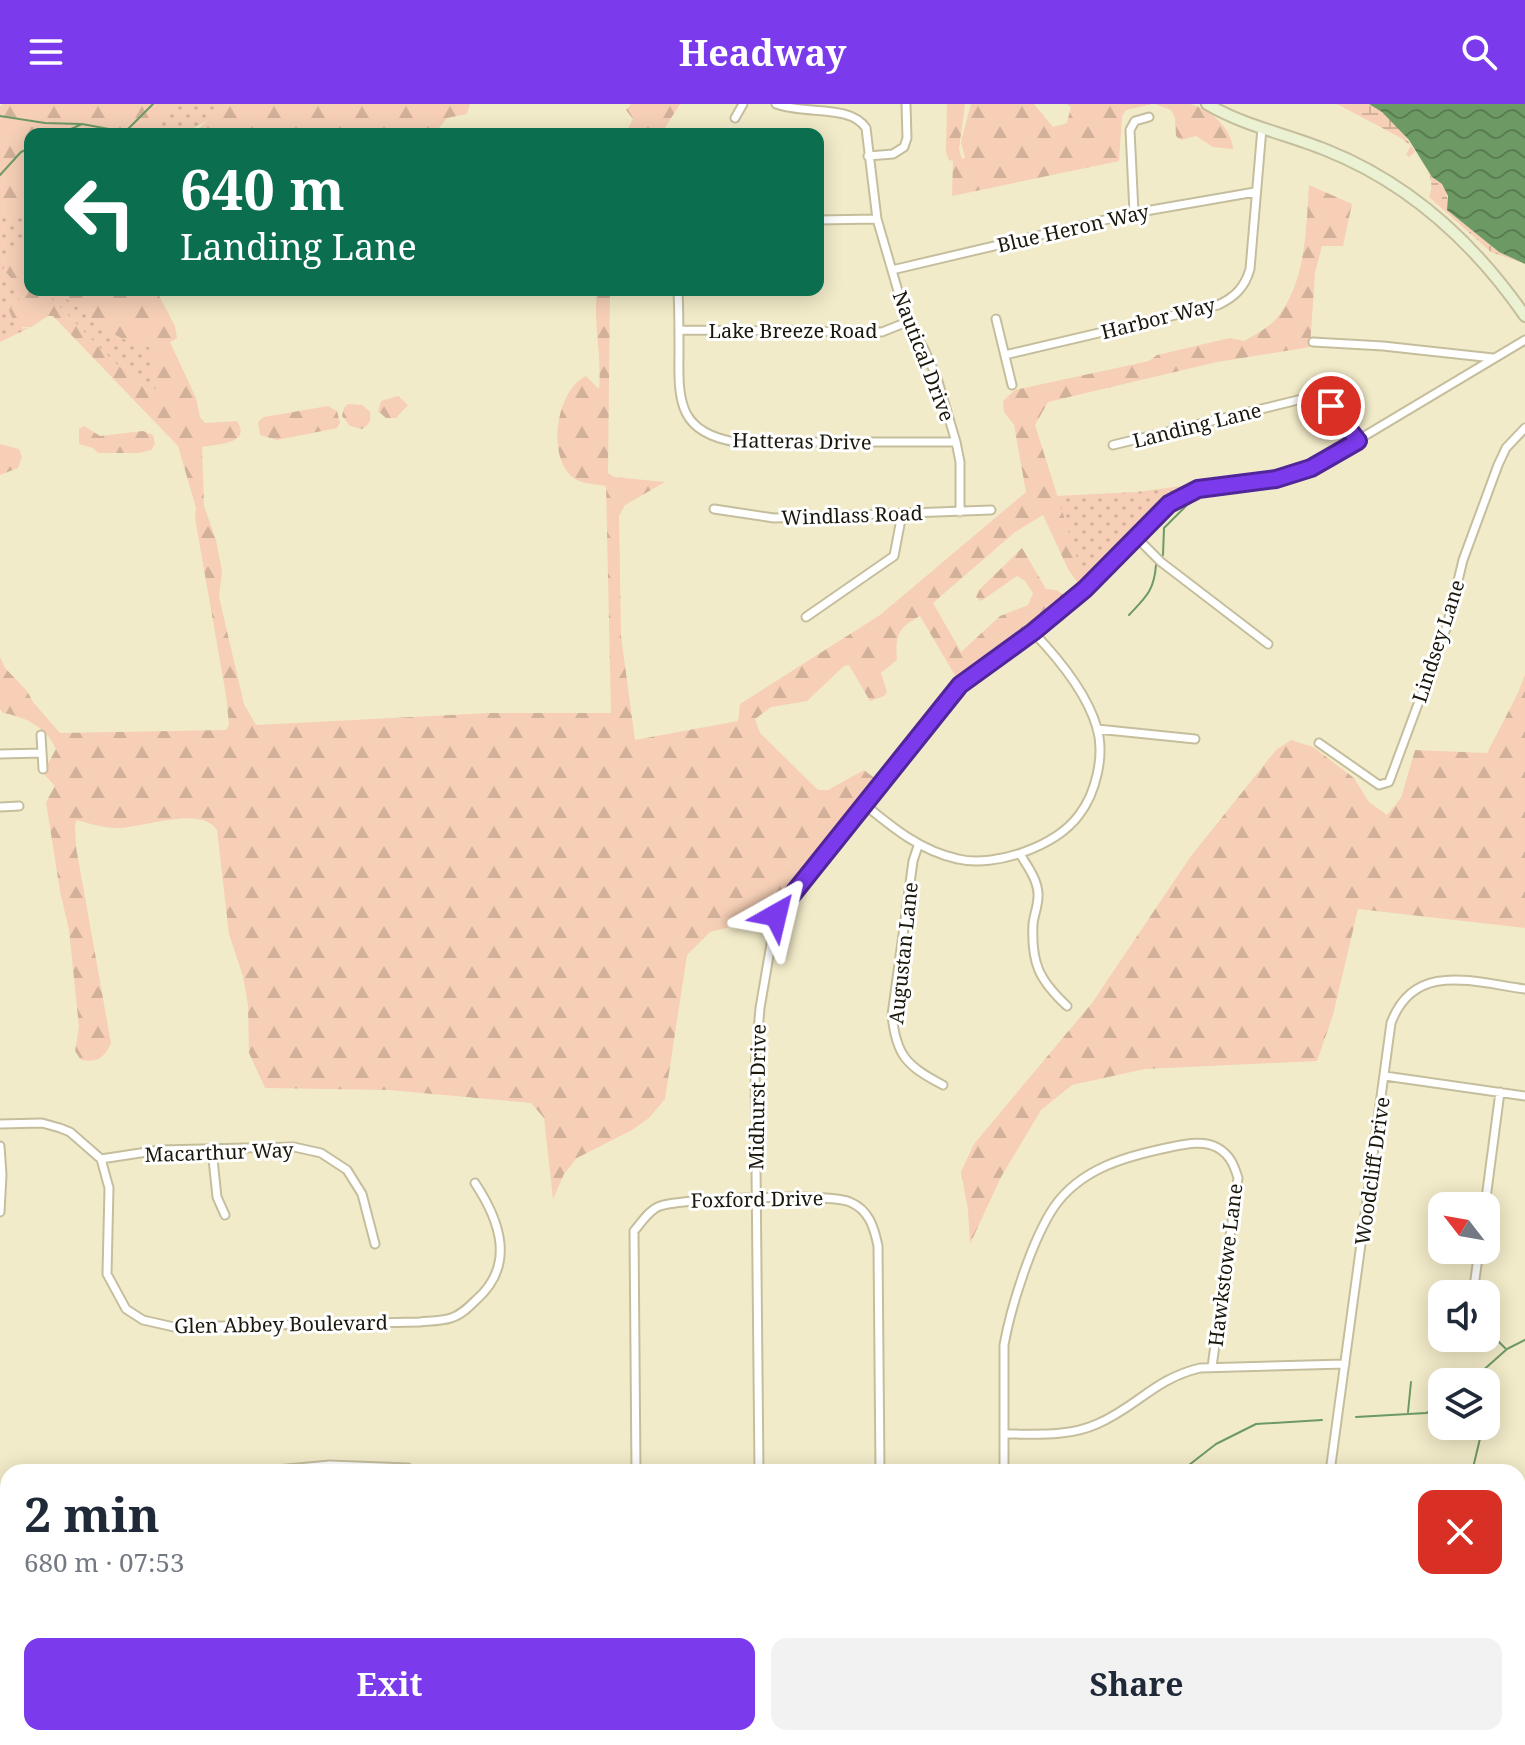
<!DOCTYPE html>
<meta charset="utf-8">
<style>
:root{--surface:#fff;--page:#f2f2f3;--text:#1f2937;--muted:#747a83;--accent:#7c3aed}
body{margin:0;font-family:"Noto Serif",serif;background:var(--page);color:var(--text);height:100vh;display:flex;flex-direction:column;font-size:30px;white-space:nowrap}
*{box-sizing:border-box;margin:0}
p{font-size:26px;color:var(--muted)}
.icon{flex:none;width:44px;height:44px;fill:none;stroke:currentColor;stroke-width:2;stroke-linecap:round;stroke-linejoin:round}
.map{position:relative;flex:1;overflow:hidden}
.side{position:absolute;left:0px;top:1360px;width:1526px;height:282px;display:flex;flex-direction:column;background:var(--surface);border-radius:24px 24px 0 0;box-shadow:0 4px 20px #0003}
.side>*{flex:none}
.hud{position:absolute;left:24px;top:24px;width:800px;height:168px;border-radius:16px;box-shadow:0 4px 20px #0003;background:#0b6e4f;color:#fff;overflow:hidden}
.needle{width:52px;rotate:301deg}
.fabs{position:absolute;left:1428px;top:1088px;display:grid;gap:16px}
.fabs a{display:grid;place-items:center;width:72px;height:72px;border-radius:16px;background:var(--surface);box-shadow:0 4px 20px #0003;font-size:40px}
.pin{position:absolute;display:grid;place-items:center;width:68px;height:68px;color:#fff;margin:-34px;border:4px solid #fff;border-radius:50%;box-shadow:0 2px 8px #0007}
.me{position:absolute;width:88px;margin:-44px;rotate:37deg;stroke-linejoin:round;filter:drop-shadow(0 0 6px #0008)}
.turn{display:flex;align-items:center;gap:28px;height:168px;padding:0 24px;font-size:36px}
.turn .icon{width:104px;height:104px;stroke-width:2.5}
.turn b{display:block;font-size:56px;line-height:68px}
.round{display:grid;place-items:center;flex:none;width:84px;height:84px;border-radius:16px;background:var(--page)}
.overview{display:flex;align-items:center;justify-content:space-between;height:136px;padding:0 24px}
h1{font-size:48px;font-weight:700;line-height:60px}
.action{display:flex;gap:16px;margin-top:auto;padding:16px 24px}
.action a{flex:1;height:92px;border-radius:16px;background:var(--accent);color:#fff;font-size:32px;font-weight:700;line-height:92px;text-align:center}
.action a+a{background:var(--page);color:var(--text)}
header{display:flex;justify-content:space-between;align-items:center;height:104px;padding:0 24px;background:var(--accent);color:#fff;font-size:36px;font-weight:700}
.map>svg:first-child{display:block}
.grass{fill:url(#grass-dots)}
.forest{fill:url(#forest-firs)}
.wetland{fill:url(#wetland-marsh)}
.water{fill:url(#water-waves)}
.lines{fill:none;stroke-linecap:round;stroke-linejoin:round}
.stream{stroke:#6d9a64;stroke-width:2}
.street-casing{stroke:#c5be9d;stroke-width:11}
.secondary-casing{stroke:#c5be9d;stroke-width:14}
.street{stroke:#fff;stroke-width:7}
.secondary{stroke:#ebf1d3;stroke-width:10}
.route-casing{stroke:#51269a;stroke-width:20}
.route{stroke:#7c3aed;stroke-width:14}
.labels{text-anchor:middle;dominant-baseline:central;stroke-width:6;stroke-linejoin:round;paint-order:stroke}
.street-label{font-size:20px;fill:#1a170b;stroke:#fff}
</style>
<header><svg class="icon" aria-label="menu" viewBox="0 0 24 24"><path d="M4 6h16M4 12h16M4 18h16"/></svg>Headway<svg class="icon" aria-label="search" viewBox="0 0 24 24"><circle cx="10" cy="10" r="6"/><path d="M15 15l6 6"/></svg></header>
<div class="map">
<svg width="1525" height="1641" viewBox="0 0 1525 1641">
<defs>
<pattern id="grass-dots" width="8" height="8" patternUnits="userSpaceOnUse" patternTransform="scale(2)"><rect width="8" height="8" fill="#f6cfb6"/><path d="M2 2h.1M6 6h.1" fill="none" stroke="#d2b19b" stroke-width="1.8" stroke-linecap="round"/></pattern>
<pattern id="forest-firs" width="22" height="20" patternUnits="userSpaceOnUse" patternTransform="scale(2)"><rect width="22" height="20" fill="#f6cfb6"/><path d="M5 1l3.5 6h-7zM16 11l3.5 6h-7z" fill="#d2b19b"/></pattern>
<pattern id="wetland-marsh" width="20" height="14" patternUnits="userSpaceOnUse" patternTransform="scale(2)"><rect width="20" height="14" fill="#f6cfb6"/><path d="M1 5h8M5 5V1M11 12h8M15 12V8" fill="none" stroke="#d2b19b"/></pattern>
<pattern id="water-waves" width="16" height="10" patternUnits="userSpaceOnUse" patternTransform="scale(2)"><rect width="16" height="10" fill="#6d9a64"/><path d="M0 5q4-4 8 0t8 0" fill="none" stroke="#597d51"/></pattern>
</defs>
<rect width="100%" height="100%" fill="#f2ebc9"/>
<path class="grass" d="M169 0H226C200 27 183 30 146 30L167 7Z
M30 106V138L25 141V189L22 225 31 223 0 238V115Z
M43 186H61L63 192C90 212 115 238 150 242L158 295 113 257Z
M1197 380C1153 396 1114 449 1081 482L1078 479 1082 470 1056 392 1137 388Z"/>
<path class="forest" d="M3 0H169L167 7 146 30H30V106L0 115V3Z
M226 0H470L467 10 447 14 434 30H172L198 25Z
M631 0H680L661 30H625L633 15 626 6Z
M947 0H965L959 45 962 55 965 54 961 38 971 0H1034L1053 23 1067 19 1071 3 1067 0H1152L1126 6 1122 12 1119 57 952 92 953 57 949 56 946 48Z
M1155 0C1165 0 1178 0 1189 0 1208 3 1232 24 1233 45L1213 43 1196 32 1181 36 1176 32 1175 14 1171 6Z
M1309 81 1352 100 1343 142H1322L1315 169 1310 243 1217 258 1048 298 1035 321 1082 470 1078 479 1068 465 1043 411 1015 428 933 499 961 548 1000 512 1028 501 1033 489 1025 477 1017 472 981 497 976 493 980 485 1022 444 1046 485 1057 486 1067 494 959 578 920 512C898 524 895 531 897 556L881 569 887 588 884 592 870 597 849 561 844 562 807 597 771 603 755 615 760 629 818 686H828L864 666 877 676 770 805 754 817 710 828 687 851 665 995 649 1014 632 1026 577 1054 564 1070 553 1095 544 1014 531 999 389 986 265 984 249 949 248 901 243 872 229 830 217 726C200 700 142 725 114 724 102 723 89 720 77 716L75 720 76 743 111 939C105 954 96 959 81 956L75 947 79 923 69 826 60 787 46 698 55 682 43 669 56 645C46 623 26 613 3 609L0 605V553L5 564 27 587 33 598 60 629 226 626 229 621 226 591 195 414 196 404 178 342 53 212H48L31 223H16L9 206 25 189 3 165 16 139 25 141 30 138V162L27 169 30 172V186H43L113 257 157 294 149 243C115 238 90 212 63 192L61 186H156L175 222 177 234 170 238 196 294 200 313 205 319 237 317C252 340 218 340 202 343L204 402 216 436 222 467 219 493 244 600 256 621 490 609H611L606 382C594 380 580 380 571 372 546 348 558 285 586 272L599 285C602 251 593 219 597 186H610L608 369 614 373 665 378 625 401 619 412 621 532 635 636 738 617 740 600 880 511 1026 388 1014 321 1004 308 1003 297 1015 286 1149 257 1157 251 1230 234 1244 237C1255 231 1268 224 1276 215 1306 180 1306 126 1309 81Z
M398 292 408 301 396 314H386L378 307 381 297Z
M348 300 362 301 370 308C371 317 370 320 362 325L350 322 342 312 344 304Z
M328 302 337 307 340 319 337 324 277 336 260 331 258 318 264 313Z
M84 322 100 332 143 327 153 331 155 340 151 346 139 349H98L93 344 79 340V325Z
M0 340 19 345 22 353 18 364 0 371Z
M1525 570V824L1358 805 1333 911 1317 957 1145 965 1072 981 1041 1006 1001 1073 970 1140 968 1106 961 1068 974 1040 1092 899 1191 752 1276 646 1291 636 1313 643 1354 674 1369 698 1387 711 1401 694 1415 646 1487 649 1518 589Z
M492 1634H600V1641H491Z"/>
<path class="wetland" d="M1337 0C1347 0 1360 0 1369 0 1397 8 1416 55 1434 74 1440 81 1438 74 1443 82 1448 89 1448 97 1447 106L1499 148 1525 160 1491 148 1429 93C1436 74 1426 63 1415 48L1409 53 1406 50 1411 42 1401 34Z"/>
<path class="water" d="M1369 0H1525V160L1499 148 1447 106 1448 92 1442 80 1432 73 1409 36 1382 8Z"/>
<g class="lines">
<path class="stream" d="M0 12 45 19 80 20
M60 30 82 20 125 28 153 0
M0 71 21 48 30 44
M1163 451 1164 424 1187 401 1202 392
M1129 511C1146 493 1154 487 1156 461
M1486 1225 1505 1244
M1470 1278 1507 1245 1525 1236
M1486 1307V1312
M1408 1308 1411 1278
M1356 1313 1426 1309 1442 1303
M1180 1368 1216 1340 1256 1320 1322 1316
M1472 1368 1483 1322"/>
<g class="street-casing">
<path id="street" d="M776 0C806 11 850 0 866 24L877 115 907 218 924 245 937 274 956 338 960 358V408
M735 14 743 0
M868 52 893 50 904 43 907 34 906 0
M1134 109 1130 26 1135 17 1149 13
M818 116 877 115
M892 166 1134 109 1255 88
M678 186C679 207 679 228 679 250 678 299 680 329 736 338H956
M996 215 1012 281
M679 226 882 228 907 218
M1313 238 1383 242 1493 254
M1005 251 1218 201C1235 193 1245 183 1250 165L1262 24
M1113 341 1302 295C1334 297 1340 313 1358 337
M714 405 774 414 991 406
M1136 433 1161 458 1268 540
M806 513 894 452 902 410
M1097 625 1195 635
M41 631 43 665
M1319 639 1379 681 1389 678 1447 522 1463 456 1498 361 1506 344 1525 324
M0 650 42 649
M864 700C893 724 921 747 958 755 995 764 1056 742 1079 711 1096 689 1105 651 1097 624 1087 589 1058 554 1033 528
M0 703 19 702
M918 742 913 757 892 911C896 952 907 962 943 981
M1020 750C1028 763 1037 775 1038 789 1039 800 1034 810 1033 820 1031 859 1039 876 1067 902
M1385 972 1525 992
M0 1020 42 1019 60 1024 70 1028 101 1055 109 1084 107 1170 126 1205 143 1216 174 1223 420 1218C430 1217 442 1217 451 1214 461 1211 469 1203 476 1196 516 1161 500 1117 475 1079
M0 1042 2 1071 0 1108
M212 1046 217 1093 225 1111
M101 1055 160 1046 294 1043 321 1049 347 1066 362 1090 375 1140
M1485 1102 1500 988
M1473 1190 1479 1146
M1005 1330C1036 1330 1068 1333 1097 1320 1137 1303 1154 1275 1200 1264L1345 1260
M253 1368 330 1361 408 1364 414 1368
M636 1368 634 1127C641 1119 650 1105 660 1102 683 1094 829 1089 850 1098 869 1106 874 1123 878 1142L880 1368
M759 1368 755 962 760 904 776 811 960 581 1062 505 1085 485 1157 412 1181 392 1198 385 1276 375 1311 364 1525 236
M1004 1368V1241C1011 1202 1032 1136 1054 1103 1081 1064 1127 1052 1171 1043 1186 1040 1204 1036 1218 1044 1230 1051 1234 1061 1238 1074L1212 1263
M1330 1368 1391 919C1414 857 1473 878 1525 885
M1518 1400H1525
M1518 1580 1525 1573
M0 1606H8
M195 1634V1641
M883 1634 884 1641
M1364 1634 1435 1640 1452 1634
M394 1641 395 1634
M763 1641V1634
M1062 1641V1634"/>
</g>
<g class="secondary-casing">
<path id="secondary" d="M1207 0C1244 22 1287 30 1326 46 1409 79 1475 140 1525 212"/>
</g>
<use href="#street" class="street"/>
<use href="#secondary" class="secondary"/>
</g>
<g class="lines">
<g class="route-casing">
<path id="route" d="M776 811 960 581 1033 528 1085 485 1169 400 1198 385 1276 375 1311 364 1358 337 1331 302"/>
</g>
<use href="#route" class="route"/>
</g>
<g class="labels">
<g class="street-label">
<text transform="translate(1073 124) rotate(-13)">Blue Heron Way</text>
<text transform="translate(1158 214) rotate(-14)">Harbor Way</text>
<text x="793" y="226">Lake Breeze Road</text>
<text transform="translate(924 252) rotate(69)">Nautical Drive</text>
<text transform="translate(1197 321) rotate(-14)">Landing Lane</text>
<text transform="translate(802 337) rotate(1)">Hatteras Drive</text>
<text transform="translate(852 411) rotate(-2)">Windlass Road</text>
<text transform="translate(1438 537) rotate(-72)">Lindsey Lane</text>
<text transform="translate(903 849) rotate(-84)">Augustan Lane</text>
<text transform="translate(757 993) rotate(-89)">Midhurst Drive</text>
<text transform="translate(219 1048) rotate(-2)">Macarthur Way</text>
<text transform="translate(1372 1067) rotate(-82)">Woodcliff Drive</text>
<text transform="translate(757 1095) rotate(-1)">Foxford Drive</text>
<text transform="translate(1225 1161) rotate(-83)">Hawkstowe Lane</text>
<text transform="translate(281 1220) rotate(-1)">Glen Abbey Boulevard</text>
</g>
</g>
</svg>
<div class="fabs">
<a><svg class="needle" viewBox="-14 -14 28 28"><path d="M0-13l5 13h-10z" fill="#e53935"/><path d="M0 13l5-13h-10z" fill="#747a83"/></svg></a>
<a><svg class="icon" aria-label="sound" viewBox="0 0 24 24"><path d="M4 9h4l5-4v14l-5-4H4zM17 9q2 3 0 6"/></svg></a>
<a><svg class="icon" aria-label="layers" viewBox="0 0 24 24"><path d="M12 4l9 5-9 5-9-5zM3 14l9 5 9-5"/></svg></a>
</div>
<div class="pin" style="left:1331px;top:302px;background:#d93025"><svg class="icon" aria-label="arrive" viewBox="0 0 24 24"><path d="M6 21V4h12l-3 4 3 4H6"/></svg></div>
<svg class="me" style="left:776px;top:811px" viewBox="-20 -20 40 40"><path d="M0-17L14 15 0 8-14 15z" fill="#7c3aed" stroke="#fff" stroke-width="4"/></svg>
<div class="hud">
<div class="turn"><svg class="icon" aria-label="left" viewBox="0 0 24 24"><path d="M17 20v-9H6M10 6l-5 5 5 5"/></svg><div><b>640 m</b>Landing Lane</div></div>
</div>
<section class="side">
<div class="overview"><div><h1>2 min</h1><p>680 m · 07:53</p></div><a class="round" style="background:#d93025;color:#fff"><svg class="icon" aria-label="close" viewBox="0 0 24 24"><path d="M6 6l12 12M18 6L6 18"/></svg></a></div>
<div class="action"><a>Exit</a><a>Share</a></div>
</section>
</div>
